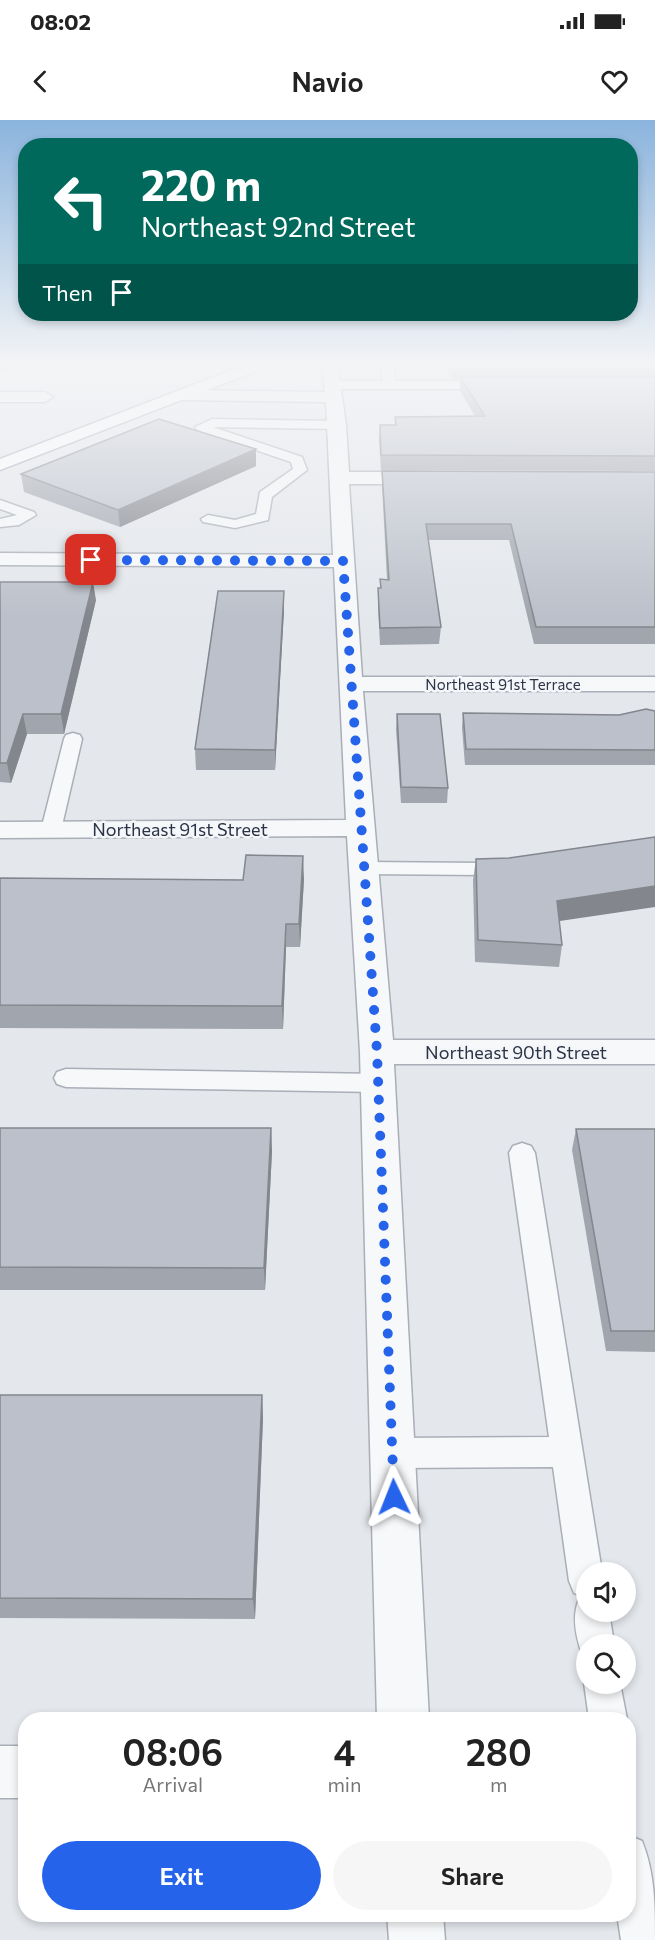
<!DOCTYPE html>
<style>
:root{--surface:#fff;--page:#f6f6f6;--text:#222;--muted:#767676;--accent:#2563eb}
body{margin:0;font-family:Commissioner,sans-serif;background:var(--page);color:var(--text);height:100vh;display:flex;flex-direction:column;font-size:22px;white-space:nowrap}
*{box-sizing:border-box;margin:0}
p{font-size:20px;color:var(--muted)}
.icon{flex:none;width:33px;height:33px;fill:none;stroke:currentColor;stroke-width:2;stroke-linecap:round;stroke-linejoin:round}
.map{position:relative;flex:1;overflow:hidden}
.drawer{position:absolute;left:18px;top:1592px;width:618px;height:210px;display:flex;flex-direction:column;background:var(--surface);border-radius:24px;box-shadow:0 3px 9px #0003}
.drawer>*{flex:none}
.hud{position:absolute;left:18px;top:18px;width:620px;height:183px;border-radius:24px;box-shadow:0 3px 9px #0003;background:#00695c;color:#fff;overflow:hidden}
.controls{position:absolute;left:576px;top:1442px;display:grid;gap:12px}
.controls a{display:grid;place-items:center;width:60px;height:60px;border-radius:50%;background:var(--surface);box-shadow:0 3px 9px #0003;font-size:30px}
.pin{position:absolute;display:grid;place-items:center;width:51px;height:51px;color:#fff;margin:-26px;border-radius:12px;box-shadow:0 3px 9px #0006}
.me{position:absolute;width:66px;margin:-33px;rotate:358deg;stroke-linejoin:round;filter:drop-shadow(0 0 4px #0008)}
.turn{display:flex;align-items:center;gap:21px;height:126px;padding:0 24px;font-size:27px}
.turn .icon{width:78px;height:78px;stroke-width:2.5}
.turn b{display:block;font-size:42px;line-height:51px}
.then{display:flex;align-items:center;height:57px;padding:0 24px;background:#0003;gap:12px;font-size:22px}
.eta{display:flex;justify-content:space-evenly;align-items:center;height:102px;text-align:center}
.eta b{font-size:36px;font-weight:600;line-height:42px}
.cta{display:flex;gap:12px;margin-top:auto;padding:12px 24px}
.cta a{flex:1;height:69px;border-radius:36px;background:var(--accent);color:#fff;font-size:24px;font-weight:600;line-height:69px;text-align:center}
.cta a+a{background:var(--page);color:var(--text)}
.status{display:flex;justify-content:space-between;align-items:center;height:42px;padding:0 30px;background:var(--surface);direction:ltr}
.status svg{height:16px;fill:currentColor}
header{display:flex;justify-content:space-between;align-items:center;height:78px;padding:0 24px;background:var(--surface);font-size:27px;font-weight:600}
.map>svg:first-child{display:block}
.lines{fill:none;stroke-linecap:round;stroke-linejoin:round}
.lane-casing{stroke:#a9aeb7;stroke-width:3}
.street-casing{stroke:#a9aeb7;stroke-width:3}
.primary-casing{stroke:#a3abb8;stroke-width:3}
.lane{fill:#f7f8fa;fill-rule:evenodd}
.street{fill:#f7f8fa;fill-rule:evenodd}
.primary{fill:#fff;fill-rule:evenodd}
.wall{fill:#a1a5ae}
.shaded-wall{fill:#83868d}
.building{fill:#bbc0ca;stroke:#83868d;stroke-width:1.5}
.route{stroke:#2563eb;stroke-width:10;stroke-dasharray:0 18}
.labels{text-anchor:middle;dominant-baseline:central;stroke-width:5;stroke-linejoin:round;paint-order:stroke}
.far-street-label{font-size:15px;fill:#2b3445;stroke:#f4f6f9}
.street-label{font-size:18px;fill:#2b3445;stroke:#f4f6f9}
</style>
<div class="status"><b>08:02</b><svg viewBox="0 0 49 12"><path d="M0 12V9h3v3zM5 12V6h3v6zM10 12V3h3v9zM15 12V0h3v12zM26 1h20v11H26zM47 4h2v5h-2z"/></svg></div>
<header><svg class="icon" aria-label="back" viewBox="0 0 24 24"><path d="M15 5l-7 7 7 7"/></svg>Navio<svg class="icon" aria-label="heart" viewBox="0 0 24 24"><path d="M12 20l-8-8c-3-5 5-10 8-4 3-6 11-1 8 4z"/></svg></header>
<div class="map">
<svg width="655" height="1820" viewBox="0 0 655 1820">
<rect width="100%" height="100%" fill="#e4e7ec"/>
<g class="lines">
<g class="lane-casing">
<path id="lane" d="M381 242H393L395 261H492L498 265 492 269H332L326 265 332 261H383Z
M212 299 337 301 343 305 337 309 213 307 302 337 307 350 272 377 268 400 235 408 203 402 201 399 208 395 235 400 256 394 260 372 293 349 291 342 197 310 195 307Z
M0 380 34 392 36 395 19 405 0 407V399L17 395 0 389Z
M73 613 80 615 82 619 61 710 58 714H44L41 710 64 619 66 615Z
M508 741 515 743 518 747 515 751 484 755 363 754 356 752 353 748 356 744 363 742 484 743Z
M66 949 378 954 387 957 391 963 387 969 378 972 66 967 57 964 54 958 57 952Z
M522 1023 531 1026 535 1033 602 1452H586V1491H609L614 1524H586V1538L583 1537C576 1518 571 1497 579 1479L583 1477 574 1473 569 1461 553 1347 393 1348 382 1344 377 1333 382 1322 393 1318 549 1317 509 1033 513 1026Z
M586 1556V1563H620L627 1599H589L584 1563Z
M628 1715 642 1721C655 1753 655 1786 655 1820H621L617 1794H628Z"/>
</g>
<g class="street-casing">
<path id="street" d="M321 242H337L346 305 349 352H427L434 354 436 358 434 362 427 364H349L362 557H655V571H363L393 920H655V944H394L429 1599H377L360 932 347 716 0 718V702L346 700 334 447 0 445V433L333 435 326 282 181 280 173 275 181 270 325 272Z
M0 272H45L53 277 45 282H0Z
M0 1626H26V1678H0Z
M387 1794H443L445 1820H389Z"/>
</g>
<g class="primary-casing">
<path id="primary" d="M253 242H275L272 245 0 350V339Z"/>
</g>
<use href="#lane" class="lane"/>
<use href="#street" class="street"/>
<use href="#primary" class="primary"/>
</g>
<path class="wall" d="M0 242H86L84 248 0 250Z
M442 242H655V351L381 350 379 320 380 305H395V297L475 296 460 271V259H452Z
M256 329V346L120 407 24 372 21 354Z
M382 351 655 352V524H534L509 420H428L441 507 439 524 380 525 378 485V468H380V459L387 460 382 366Z
M0 462 96 480 64 614H27L11 663 0 662Z
M284 471V490L275 650H196L195 629Z
M655 591V645H465L462 608 463 593 619 595Z
M397 594 448 668 447 683H401L396 609Z
M476 739 559 801 562 825 559 847 475 842 473 760Z
M0 758 243 760 304 759 300 827H286L283 909 0 908Z
M0 1008H271L272 1031 265 1170H0Z
M576 1009H655V1232L606 1231 572 1030Z
M0 1275H262L263 1298 255 1499 0 1498Z"/>
<path class="shaded-wall" d="M256 329V346L120 407 118 390Z
M93 462 96 480 64 614 61 594Z
M284 471V490L275 650V630Z
M23 594 27 614 11 663 7 643Z
M303 736 304 759 300 827 299 804Z
M655 766V787L553 802 557 781Z
M286 804V827L283 909 282 886Z
M271 1008 272 1031 265 1170 264 1148Z
M262 1275 263 1298 255 1499 253 1479Z"/>
<path class="building" d="M451 242H655V245H453Z
M460 257H655V336L381 335 380 305H396L395 297 485 296Z
M159 299 256 329 118 390 21 354Z
M382 351 655 352V507H536L511 404H426L441 507 380 508 378 468H381L380 459 389 460Z
M0 462H93L61 594H23L7 643H0Z
M218 471H284L275 630 195 629Z
M646 589 655 591V630L466 629 463 593 619 595Z
M397 594H440L448 668 401 667Z
M655 717V766L557 781 562 825 478 820 476 739 509 738Z
M246 735 303 736 299 804H286L282 886 0 885V758L243 760Z
M0 1008H271L264 1148 0 1147Z
M576 1009H655V1211H611Z
M0 1275H262L253 1479 0 1478Z"/>
<linearGradient id="sky" x2="0" y2="1"><stop stop-color="#8bb4dd"/><stop offset="0.49" stop-color="#f3f4f6"/><stop offset="1" stop-color="#f3f4f6" stop-opacity="0"/></linearGradient>
<rect width="655" height="497" fill="url(#sky)"/>
<g class="lines">
<path class="route" d="M91 440 343 441 377 932 394 1377"/>
</g>
<g class="labels">
<g class="far-street-label">
<text x="503" y="564">Northeast 91st Terrace</text>
</g>
<g class="street-label">
<text x="180" y="709">Northeast 91st Street</text>
<text x="516" y="932">Northeast 90th Street</text>
</g>
</g>
</svg>
<div class="controls">
<a><svg class="icon" aria-label="sound" viewBox="0 0 24 24"><path d="M4 9h4l5-4v14l-5-4H4zM17 9q2 3 0 6"/></svg></a>
<a><svg class="icon" aria-label="search" viewBox="0 0 24 24"><circle cx="10" cy="10" r="6"/><path d="M15 15l6 6"/></svg></a>
</div>
<div class="pin" style="left:91px;top:440px;background:#d93025"><svg class="icon" aria-label="arrive" viewBox="0 0 24 24"><path d="M6 21V4h12l-3 4 3 4H6"/></svg></div>
<svg class="me" style="left:394px;top:1377px" viewBox="-20 -20 40 40"><path d="M0-17L14 15 0 8-14 15z" fill="#2563eb" stroke="#fff" stroke-width="4"/></svg>
<div class="hud">
<div class="turn"><svg class="icon" aria-label="left" viewBox="0 0 24 24"><path d="M17 20v-9H6M10 6l-5 5 5 5"/></svg><div><b>220 m</b>Northeast 92nd Street</div></div>
<div class="then">Then<svg class="icon" aria-label="arrive" viewBox="0 0 24 24"><path d="M6 21V4h12l-3 4 3 4H6"/></svg></div>
</div>
<section class="drawer">
<div class="eta">
<div><b>08:06</b><p>Arrival</p></div>
<div><b>4</b><p>min</p></div>
<div><b>280</b><p>m</p></div>
</div>
<div class="cta"><a>Exit</a><a>Share</a></div>
</section>
</div>
